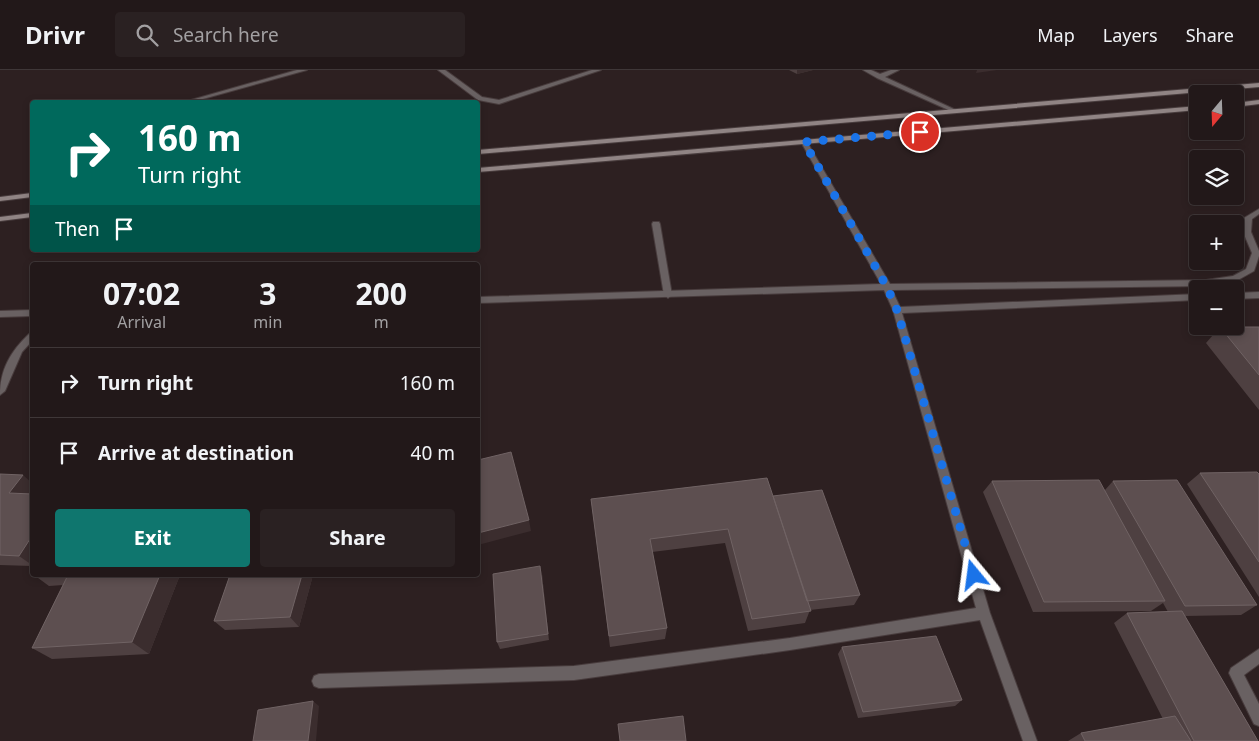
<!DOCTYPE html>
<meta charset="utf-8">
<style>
:root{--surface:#221819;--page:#2a2122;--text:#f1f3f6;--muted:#a2a0a2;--line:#3f3738;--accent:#0f766e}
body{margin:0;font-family:"Noto Sans",sans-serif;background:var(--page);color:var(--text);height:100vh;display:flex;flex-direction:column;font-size:19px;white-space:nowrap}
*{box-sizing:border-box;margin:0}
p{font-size:16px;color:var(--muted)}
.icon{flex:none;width:28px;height:28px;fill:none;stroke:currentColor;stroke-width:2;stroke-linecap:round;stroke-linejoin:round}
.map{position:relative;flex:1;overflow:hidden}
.drawer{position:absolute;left:30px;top:192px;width:450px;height:315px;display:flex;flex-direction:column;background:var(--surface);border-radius:5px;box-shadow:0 2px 8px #0003,0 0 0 1px var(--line)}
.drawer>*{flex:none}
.top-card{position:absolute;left:30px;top:30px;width:450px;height:152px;border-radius:5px;box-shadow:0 2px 8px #0003,0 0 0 1px var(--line);background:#00695c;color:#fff;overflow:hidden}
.needle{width:32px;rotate:199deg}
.controls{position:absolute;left:1189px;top:15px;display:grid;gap:10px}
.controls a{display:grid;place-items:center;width:55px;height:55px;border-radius:5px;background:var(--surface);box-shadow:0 2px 8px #0003,0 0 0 1px var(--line);font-size:25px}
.pin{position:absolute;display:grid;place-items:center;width:42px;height:42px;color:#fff;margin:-21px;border:2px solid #fff;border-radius:50%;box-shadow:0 1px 5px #0007}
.me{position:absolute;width:55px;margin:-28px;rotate:344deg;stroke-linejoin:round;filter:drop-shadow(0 0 4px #0008)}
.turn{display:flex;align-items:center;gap:18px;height:105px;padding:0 25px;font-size:22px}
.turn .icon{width:65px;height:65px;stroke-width:2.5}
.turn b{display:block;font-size:35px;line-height:42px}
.then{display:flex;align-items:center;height:48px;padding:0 25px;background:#0003;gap:10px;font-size:19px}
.eta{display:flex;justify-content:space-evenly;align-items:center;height:85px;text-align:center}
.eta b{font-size:30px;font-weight:700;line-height:35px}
.action{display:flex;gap:10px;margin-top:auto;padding:10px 25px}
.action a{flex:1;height:58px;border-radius:5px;background:var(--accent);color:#fff;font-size:20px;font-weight:700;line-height:58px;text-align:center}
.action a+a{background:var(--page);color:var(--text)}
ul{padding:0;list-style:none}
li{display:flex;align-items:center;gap:15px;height:70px;padding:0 25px;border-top:1px solid var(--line)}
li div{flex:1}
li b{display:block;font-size:19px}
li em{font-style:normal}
header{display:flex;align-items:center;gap:30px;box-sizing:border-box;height:70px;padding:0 25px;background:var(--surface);border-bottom:1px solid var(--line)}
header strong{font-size:24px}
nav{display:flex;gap:28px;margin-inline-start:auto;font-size:18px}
.search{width:350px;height:45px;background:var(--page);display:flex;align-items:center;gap:12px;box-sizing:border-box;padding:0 18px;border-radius:5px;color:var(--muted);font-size:19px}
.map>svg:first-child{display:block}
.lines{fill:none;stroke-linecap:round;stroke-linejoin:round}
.lane-casing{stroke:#483c3d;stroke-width:2}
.street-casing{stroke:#483c3d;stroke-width:2}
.secondary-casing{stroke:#483c3d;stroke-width:2}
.lane{fill:#696162;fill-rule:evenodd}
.street{fill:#696162;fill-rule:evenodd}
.secondary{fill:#908484;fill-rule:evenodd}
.wall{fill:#4e4041}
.shaded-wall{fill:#3b2d2e}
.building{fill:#5d4f50;stroke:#706364}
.route{stroke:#1a73e8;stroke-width:9;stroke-dasharray:0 16.2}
</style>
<header>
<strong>Drivr</strong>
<div class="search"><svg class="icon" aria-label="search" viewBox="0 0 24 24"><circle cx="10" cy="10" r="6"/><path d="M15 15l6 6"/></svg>Search here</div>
<nav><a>Map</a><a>Layers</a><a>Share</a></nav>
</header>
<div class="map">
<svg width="1259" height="671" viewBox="0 0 1259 671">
<rect width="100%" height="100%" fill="#2d2021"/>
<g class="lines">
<g class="lane-casing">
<path id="lane" d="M653 152H659L660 154 672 225 668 228 664 225 652 154Z"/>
</g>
<g class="street-casing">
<path id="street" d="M297 0H307L192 32H184Z
M438 0H445L482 27 499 30 592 0H601L499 34 478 30Z
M863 0H871L880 4 891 0H899L885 7 958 41 953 42 877 8Z
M804 70 807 72 890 214 1206 210 1233 206 1246 199 1252 183 1243 162 1244 148 1259 139V144L1252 149 1251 162 1259 181V186L1254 201 1238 210 1206 216 892 220 900 237 1198 224V230L902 243 990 543 1037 671H1023L980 550 790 580 574 610 319 618 314 616 312 611 314 606 319 604 574 596 790 568 976 538 893 240 884 220 478 233V227L881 214 801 72Z
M1259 222V228L1235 229V223Z
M32 240V246L0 247V241Z
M32 263V271L22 282 5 321 0 325C0 299 11 281 29 264Z
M1259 579V594L1244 605 1259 634V656L1254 654 1229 603 1231 598Z"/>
</g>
<g class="secondary-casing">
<path id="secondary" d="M1259 13V17L478 84V80Z
M1259 30V34L1235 37V33Z
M1198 36V40L478 102V98Z
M32 123V127L0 131V127Z
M32 143V147L0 151V147Z"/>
</g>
<use href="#lane" class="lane"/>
<use href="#street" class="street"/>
<use href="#secondary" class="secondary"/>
</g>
<path class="wall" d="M789 0H813L797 4Z
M1220 257H1259V340L1206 273Z
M1200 403 1259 404V527L1187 414Z
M0 404 32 424V496L0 495Z
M992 411 1105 420 1113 411 1257 535 1241 545 1185 546 1258 671H1068L1081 663 1163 649 1114 553 1127 543 1168 542 1163 533 1151 541 1033 542 983 422Z
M773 426 860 525 854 535 810 540 805 553 748 561 725 473 652 482 667 558 665 569 610 577 591 429Z
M542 504 549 570 500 579 497 572Z
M34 505H180L149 584 52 589 32 578 63 515 49 516Z
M230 505H313L299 557 225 560 214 551Z
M842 577 962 630 955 636 858 648 838 584Z"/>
<path class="shaded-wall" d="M797 0H813L797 4Z
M977 0H997L976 3Z
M23 405 32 413V423L24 435 9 423Z
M529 450 531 461 478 475V463Z
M32 466V495L19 486Z
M540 496 542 504 549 570 548 564Z
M160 505H180L149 584 132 572Z
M302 505H313L299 557 290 547Z
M313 631 319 636 316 671H308Z"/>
<path class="building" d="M1220 257H1259V305Z
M511 382 529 450 478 463V390Z
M1257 402 1259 404V492L1200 403Z
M0 404 23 405 9 423 32 424V466L19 486 0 485Z
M767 408 811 541 752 549 728 459 650 469 667 558 609 566 591 429Z
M1099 410 1165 531 1044 532 992 411Z
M1177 410 1257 535 1185 536 1113 411Z
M822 420 860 525 807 531 773 426Z
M540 496 548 564 497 572 493 504Z
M68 505H160L132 572 32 578Z
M230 505H302L290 547 214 551Z
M1182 541 1258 671H1194L1127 543Z
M936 566 962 630 863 642 842 577Z
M313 631 308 671H253L258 640Z
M683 646 686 671H620L618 654Z
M1175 646 1191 671H1085L1081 663Z"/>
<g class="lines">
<path class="route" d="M920 62 804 72 887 217 897 240 974 505"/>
</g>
</svg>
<div class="controls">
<a><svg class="needle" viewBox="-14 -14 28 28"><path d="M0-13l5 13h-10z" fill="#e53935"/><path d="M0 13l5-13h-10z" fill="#a2a0a2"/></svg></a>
<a><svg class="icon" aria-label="layers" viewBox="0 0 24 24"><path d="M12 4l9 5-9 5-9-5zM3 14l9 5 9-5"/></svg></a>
<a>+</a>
<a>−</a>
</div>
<div class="pin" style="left:920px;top:62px;background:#d93025"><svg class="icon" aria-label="arrive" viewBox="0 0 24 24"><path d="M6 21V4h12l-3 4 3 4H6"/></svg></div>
<svg class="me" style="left:974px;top:505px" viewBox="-20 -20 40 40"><path d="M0-17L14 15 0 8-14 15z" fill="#1a73e8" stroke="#fff" stroke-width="4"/></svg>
<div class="top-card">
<div class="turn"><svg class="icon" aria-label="right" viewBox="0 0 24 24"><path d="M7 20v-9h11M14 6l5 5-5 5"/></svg><div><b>160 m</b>Turn right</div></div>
<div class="then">Then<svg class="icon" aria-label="arrive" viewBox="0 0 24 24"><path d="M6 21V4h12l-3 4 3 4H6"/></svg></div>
</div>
<section class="drawer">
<div class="eta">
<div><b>07:02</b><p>Arrival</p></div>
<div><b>3</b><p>min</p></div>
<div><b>200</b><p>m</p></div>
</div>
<ul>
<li><svg class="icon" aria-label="right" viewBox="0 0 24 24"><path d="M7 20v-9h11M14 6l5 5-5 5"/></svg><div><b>Turn right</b></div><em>160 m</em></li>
<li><svg class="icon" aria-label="arrive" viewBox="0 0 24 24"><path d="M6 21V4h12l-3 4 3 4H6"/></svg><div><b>Arrive at destination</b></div><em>40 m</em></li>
</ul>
<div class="action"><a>Exit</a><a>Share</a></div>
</section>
</div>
